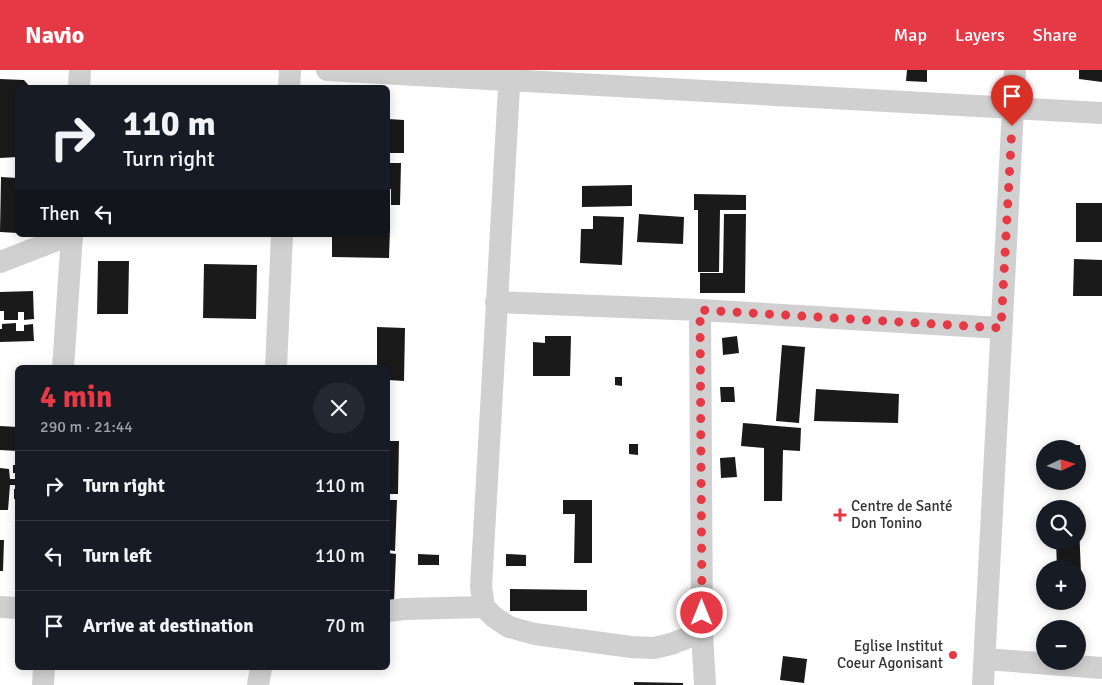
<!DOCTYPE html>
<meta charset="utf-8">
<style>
:root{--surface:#171b24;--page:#242831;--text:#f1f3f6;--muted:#9ea1a6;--line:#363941;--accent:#e63946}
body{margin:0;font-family:Signika,sans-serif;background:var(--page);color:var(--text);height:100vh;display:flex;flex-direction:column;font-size:19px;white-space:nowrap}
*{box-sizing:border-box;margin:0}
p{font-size:16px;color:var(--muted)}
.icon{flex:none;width:28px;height:28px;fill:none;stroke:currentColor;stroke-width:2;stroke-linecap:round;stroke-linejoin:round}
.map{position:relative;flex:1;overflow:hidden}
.panel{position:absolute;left:15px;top:295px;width:375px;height:305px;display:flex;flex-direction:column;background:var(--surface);border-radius:8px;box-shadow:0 2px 12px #0003}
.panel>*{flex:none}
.top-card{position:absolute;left:15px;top:15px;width:375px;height:152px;border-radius:8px;box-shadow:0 2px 12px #0003;background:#171b24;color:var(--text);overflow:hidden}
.needle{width:32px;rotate:86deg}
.buttons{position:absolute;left:1036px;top:370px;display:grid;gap:10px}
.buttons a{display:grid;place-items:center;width:50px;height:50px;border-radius:50%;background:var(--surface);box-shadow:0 2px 12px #0003;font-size:25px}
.pin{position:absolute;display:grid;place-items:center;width:42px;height:42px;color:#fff;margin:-51px -21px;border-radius:50% 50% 50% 0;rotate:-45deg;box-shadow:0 0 5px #0007}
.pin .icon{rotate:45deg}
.me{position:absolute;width:55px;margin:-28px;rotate:0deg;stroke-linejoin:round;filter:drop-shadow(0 0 4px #0008)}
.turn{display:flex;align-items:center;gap:18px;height:105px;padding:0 25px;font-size:22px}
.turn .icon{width:65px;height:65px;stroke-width:2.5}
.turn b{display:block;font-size:35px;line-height:42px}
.then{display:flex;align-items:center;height:48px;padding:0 25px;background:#0003;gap:10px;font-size:19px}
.round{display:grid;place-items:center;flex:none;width:52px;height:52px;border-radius:26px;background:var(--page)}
.headline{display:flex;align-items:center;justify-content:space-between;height:85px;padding:0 25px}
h1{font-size:30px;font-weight:800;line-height:38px;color:var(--accent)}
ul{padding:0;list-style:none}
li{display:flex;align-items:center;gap:15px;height:70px;padding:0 25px;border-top:1px solid var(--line)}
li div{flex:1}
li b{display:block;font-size:19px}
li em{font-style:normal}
header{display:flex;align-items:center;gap:30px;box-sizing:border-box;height:70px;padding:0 25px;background:var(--accent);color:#fff}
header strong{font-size:24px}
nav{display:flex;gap:28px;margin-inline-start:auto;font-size:18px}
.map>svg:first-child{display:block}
.building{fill:#1a1a1a}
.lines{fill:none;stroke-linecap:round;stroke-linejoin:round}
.street{stroke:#d0d0d0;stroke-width:22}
.route{stroke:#e63946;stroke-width:9;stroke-dasharray:0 16.2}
.poi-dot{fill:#e63946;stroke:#fff;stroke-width:2}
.labels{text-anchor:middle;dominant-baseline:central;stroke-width:5;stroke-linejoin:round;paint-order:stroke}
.poi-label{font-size:15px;fill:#333;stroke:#fff;text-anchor:start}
</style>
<header>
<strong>Navio</strong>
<nav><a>Map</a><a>Layers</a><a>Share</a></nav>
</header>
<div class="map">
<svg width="1102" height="615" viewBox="0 0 1102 615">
<rect width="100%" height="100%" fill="#fff"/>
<path class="building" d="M907 0H927V12L906 11Z
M1079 0H1102V12L1079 9Z
M0 9 24 10 31 18H18V87L0 88Z
M388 49 404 50V83H388Z
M388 93H401L400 135H391V119H388Z
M1 107 18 108V163L0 162Z
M632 115V136L582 137V116Z
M694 124 746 125V140H720L719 202H698V140H694Z
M1076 133H1102V172H1076Z
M639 144 684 147 683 174 637 172Z
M724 144H746L745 223H700V203H723Z
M593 146 624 147 622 195 580 193 581 159H593Z
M388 159H390L389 188 332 187V165H388Z
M1074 189 1102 190V226H1073Z
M98 191H129L128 244H97Z
M204 194 257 195 256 249 203 248Z
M33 221 34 249 24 250V242H18V250H4V241H0V222Z
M16 253V261H24V255L33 254 34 271 0 272V259H2V254Z
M377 257 405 258 404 311 388 310V298H377Z
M545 266H571L570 306H533V272L545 273Z
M737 266 739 283 723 285 722 268Z
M782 275 805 277 799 353 776 351Z
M615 307H622V316L615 315Z
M720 317H734L735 332H721Z
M816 319 899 324 898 353 814 351Z
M743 353 801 358 800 381 783 380 782 431H764V378L741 376Z
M0 356 18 357V381L0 380Z
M388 371H399L398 424H388Z
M629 374H638V385L629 384Z
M1080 375 1081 398H1078V379H1053V376Z
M735 387 737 407 721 408 720 388Z
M13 395H18V403H13Z
M0 398 9 399 10 409H18V415H10L8 440H0Z
M14 419H18V429H14Z
M388 430H397L395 481 388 480Z
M563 430H592V493H574L575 444H563Z
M1078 456H1079L1081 503H1078V499H1057L1056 471H1078Z
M0 470H4L3 501H0Z
M388 483 396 484 394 532H388Z
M418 484 439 485V495H418Z
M506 484 526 485V496H506Z
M510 519 587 520V541H510Z
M783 586 807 589 804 613 780 610Z
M634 612 683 613V615H634Z"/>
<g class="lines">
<path class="street" d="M327 0 1102 43
M510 0 481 517 484 537 494 547 509 557 535 564 631 577 654 578 671 574 702 562
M79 18 80 0
M289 18 290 0
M0 192 70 165
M496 232 700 240 1001 258
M700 240 702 562 705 615
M63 298 72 165
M276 298 282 165
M0 537 18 538
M388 541 405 539 484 537
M985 589 1102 598
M43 615 44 598
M258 615 261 598
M983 615 1015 0"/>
</g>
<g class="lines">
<path class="route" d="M702 543 700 240 1001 258 1012 56"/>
</g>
<g class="poi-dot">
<path d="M837.5 437.5h5v5h5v5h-5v5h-5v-5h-5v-5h5z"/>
<circle cx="953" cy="585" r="5"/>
</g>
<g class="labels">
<g class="poi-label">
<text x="851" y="436">Centre de Santé<tspan x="851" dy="17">Don Tonino</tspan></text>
<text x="943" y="576" text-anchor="end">Eglise Institut<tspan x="943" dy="17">Coeur Agonisant</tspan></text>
</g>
</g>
</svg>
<div class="buttons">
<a><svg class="needle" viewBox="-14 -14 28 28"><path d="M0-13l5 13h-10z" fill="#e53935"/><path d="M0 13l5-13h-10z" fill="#9ea1a6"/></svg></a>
<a><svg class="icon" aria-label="search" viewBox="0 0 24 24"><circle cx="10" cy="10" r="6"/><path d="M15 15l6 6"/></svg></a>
<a>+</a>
<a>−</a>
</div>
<div class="pin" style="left:1012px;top:56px;background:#d93025"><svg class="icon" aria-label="arrive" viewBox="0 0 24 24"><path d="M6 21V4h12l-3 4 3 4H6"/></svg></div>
<svg class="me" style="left:702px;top:543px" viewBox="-20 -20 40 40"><circle r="17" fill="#e63946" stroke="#fff" stroke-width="3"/><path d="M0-11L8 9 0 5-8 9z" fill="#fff"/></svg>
<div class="top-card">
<div class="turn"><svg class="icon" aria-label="right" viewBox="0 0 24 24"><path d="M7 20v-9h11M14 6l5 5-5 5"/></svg><div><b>110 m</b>Turn right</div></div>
<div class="then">Then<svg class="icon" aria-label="left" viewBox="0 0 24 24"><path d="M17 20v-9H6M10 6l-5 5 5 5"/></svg></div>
</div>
<section class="panel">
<div class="headline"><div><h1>4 min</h1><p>290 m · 21:44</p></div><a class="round"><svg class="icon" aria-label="close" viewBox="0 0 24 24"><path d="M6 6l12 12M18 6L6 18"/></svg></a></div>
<ul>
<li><svg class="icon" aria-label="right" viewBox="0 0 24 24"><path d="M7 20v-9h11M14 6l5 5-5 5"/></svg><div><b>Turn right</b></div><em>110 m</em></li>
<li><svg class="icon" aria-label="left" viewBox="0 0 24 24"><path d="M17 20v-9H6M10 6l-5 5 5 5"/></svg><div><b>Turn left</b></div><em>110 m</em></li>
<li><svg class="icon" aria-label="arrive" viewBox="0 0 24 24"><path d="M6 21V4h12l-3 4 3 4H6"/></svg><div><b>Arrive at destination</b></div><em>70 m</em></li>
</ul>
</section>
</div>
